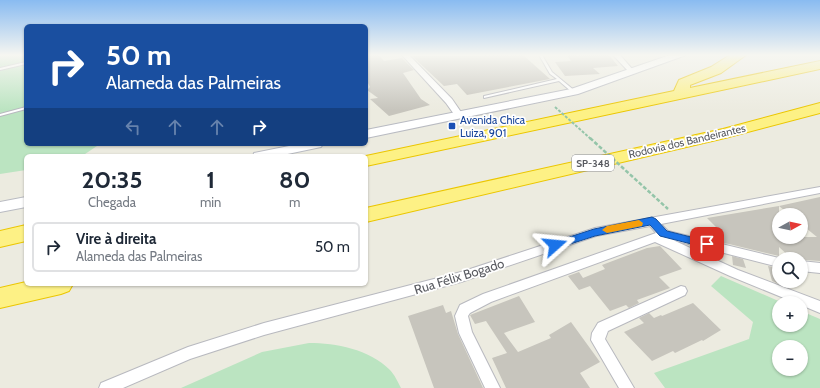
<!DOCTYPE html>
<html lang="pt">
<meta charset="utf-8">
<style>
:root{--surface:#fff;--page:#f6f6f7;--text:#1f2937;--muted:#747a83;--line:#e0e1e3}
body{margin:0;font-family:Cabin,sans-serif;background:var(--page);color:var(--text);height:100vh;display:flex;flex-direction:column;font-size:15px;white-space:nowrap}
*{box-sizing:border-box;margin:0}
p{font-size:13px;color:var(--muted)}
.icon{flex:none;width:22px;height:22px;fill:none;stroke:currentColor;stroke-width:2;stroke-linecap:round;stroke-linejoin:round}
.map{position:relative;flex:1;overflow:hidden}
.details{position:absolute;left:24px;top:154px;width:344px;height:132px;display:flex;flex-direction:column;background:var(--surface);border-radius:6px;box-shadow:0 1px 3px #0004}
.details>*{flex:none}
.hud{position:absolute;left:24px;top:24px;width:344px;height:122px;border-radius:6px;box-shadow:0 1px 3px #0004;background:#1a4fa0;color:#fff;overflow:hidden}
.needle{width:26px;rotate:82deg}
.controls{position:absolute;left:772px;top:208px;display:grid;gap:8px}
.controls a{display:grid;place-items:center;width:36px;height:36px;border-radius:50%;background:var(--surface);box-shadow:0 1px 3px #0004;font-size:20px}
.pin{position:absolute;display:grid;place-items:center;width:34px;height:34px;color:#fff;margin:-17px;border-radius:8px;box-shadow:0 2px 6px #0006}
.me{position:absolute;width:44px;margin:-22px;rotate:72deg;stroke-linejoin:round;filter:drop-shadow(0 0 3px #0008)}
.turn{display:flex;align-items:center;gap:14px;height:84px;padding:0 16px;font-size:18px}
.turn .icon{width:52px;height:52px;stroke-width:2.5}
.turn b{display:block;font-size:28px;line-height:34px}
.lanes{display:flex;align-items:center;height:38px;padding:0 16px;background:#0003;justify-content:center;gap:20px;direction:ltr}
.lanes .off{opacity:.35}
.eta{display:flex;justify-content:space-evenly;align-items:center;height:68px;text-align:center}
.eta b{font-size:24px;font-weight:700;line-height:28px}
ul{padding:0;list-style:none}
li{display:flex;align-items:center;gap:12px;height:50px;margin:0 8px 6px;padding:0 8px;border:2px solid var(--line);border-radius:6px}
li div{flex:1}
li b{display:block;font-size:15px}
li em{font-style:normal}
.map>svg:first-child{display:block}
.green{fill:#bbe4c1;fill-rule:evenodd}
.building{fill:#c7c5bd}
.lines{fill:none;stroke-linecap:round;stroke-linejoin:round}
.service-casing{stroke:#b8b9bf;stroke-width:2}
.minor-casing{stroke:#b8b9bf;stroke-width:2}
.secondary-casing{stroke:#b9bbc2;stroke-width:2}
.motorway-casing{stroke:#ebc600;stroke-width:2}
.service{fill:#fff;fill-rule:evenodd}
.minor{fill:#fff;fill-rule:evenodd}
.secondary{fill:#fff;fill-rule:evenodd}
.motorway{fill:#fdf185;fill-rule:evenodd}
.path-bridge-far1{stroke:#94c5a9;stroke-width:2;stroke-dasharray:3 1.5;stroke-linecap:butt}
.path-bridge{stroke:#94c5a9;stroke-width:2.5;stroke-dasharray:4 2;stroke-linecap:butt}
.route{fill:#1a73e8;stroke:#114b97}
.slow{fill:#f59e0b}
.transit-dot{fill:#1a4fb4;stroke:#fff;stroke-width:1.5}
.labels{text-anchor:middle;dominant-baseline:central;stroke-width:3.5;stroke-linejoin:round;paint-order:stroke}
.shield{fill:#fff;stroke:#8b8c90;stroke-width:1}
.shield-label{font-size:10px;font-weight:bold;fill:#595b61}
.transit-label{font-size:11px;fill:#164399;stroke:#fff;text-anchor:start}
.street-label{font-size:11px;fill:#595b61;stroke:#fff}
.near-street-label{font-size:13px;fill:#595b61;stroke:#fff}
</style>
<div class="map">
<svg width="820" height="388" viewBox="0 0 820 388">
<rect width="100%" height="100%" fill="#ecebe0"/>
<path class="green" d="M0 55H26V144H100L82 156H26V170L0 174Z
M721 276 783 303H779V325H801V311L820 319V388H665L654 373 749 339 753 322 711 286ZM779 347H801V369H779Z
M309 343C336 343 369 349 390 370 394 374 398 382 401 388H181L262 352Z"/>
<path class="building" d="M366 55H379L384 61 402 58 414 70 403 73 421 99 430 105 389 116 370 99 378 98 367 90 370 87 366 79Z
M523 55 550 79 467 95 457 84 444 86 412 56Z
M567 55H576L578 57 577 55H609L618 66 593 68 600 74 565 76 555 62 571 61Z
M820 197V261L792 259 779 247V256L729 244 723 243 709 228 716 227 707 218 779 206V237H817L801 224V215H790L779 206Z
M660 246 682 269 659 277 670 288 637 300 639 303 629 308 626 305 610 311 590 286 579 290 568 276 579 272 583 278 605 269 602 265 647 248Z
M732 256 743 259 746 268 733 265Z
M768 266 779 268V284L772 281Z
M519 296 535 322 504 333 518 352 551 338 549 335 571 322 600 362 580 373 590 388H506L492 358 507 353 486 321 475 324 470 315Z
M693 303 721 330 703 341 702 340 675 353 673 351 652 361 624 332 644 323 639 318 649 313 654 318 661 315 662 316Z
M443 305 446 313 451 311 458 334 483 388H434L408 316Z"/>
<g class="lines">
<g class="service-casing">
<path id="service" d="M539 55H542L552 72 575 91V93H573L559 81 484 98V96L557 79 550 74Z
M26 62V64L0 70V68Z
M26 107V109L0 116V114Z"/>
</g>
<g class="minor-casing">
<path id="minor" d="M402 55H409L452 99 463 115 462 117H456L446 103Z
M613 55H620L633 70V72H629Z
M820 187V193L661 224 668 231 783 259H779V267L673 240 738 270 820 301V313L801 305V303H796L730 276 655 242 491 302 470 313 468 316 472 332 500 388H485L459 333 455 316 460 305 483 294 656 233 650 226 596 236 461 282 264 335 190 359 123 388H99L101 383 188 347 264 323 461 272 595 228Z
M801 261 820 263V273L801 271Z
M681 286 685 287 687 291 685 295 608 331 605 339 634 388H619L591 340 592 333 598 323Z"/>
</g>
<g class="secondary-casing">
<path id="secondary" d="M670 55H686L578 94 366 138V130L571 89Z
M299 144H323L321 147 278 156H253L254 153Z
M26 197V207L0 212V202Z"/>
</g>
<g class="motorway-casing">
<path id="motorway" d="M730 55H746L721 73 690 85V88L820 61V69L366 166V156H364H366L674 91 679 80 711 67Z
M820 103V113L725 138 366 222V208L723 129Z
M26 225V241L0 247V231Z
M26 282V284H73L69 291 61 294 0 308V288Z"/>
</g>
<use href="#service" class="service"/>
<use href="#minor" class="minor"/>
<use href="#secondary" class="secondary"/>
<use href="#motorway" class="motorway"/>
<path class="path-bridge-far1" d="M555 107 591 139"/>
<path class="path-bridge" d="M590 138 668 209"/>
</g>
<linearGradient id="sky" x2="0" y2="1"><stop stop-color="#89bbf1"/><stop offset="0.5" stop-color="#f6f6f1"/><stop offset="1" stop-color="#f6f6f1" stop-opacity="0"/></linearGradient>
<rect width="820" height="110" fill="url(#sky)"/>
<path class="route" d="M652 217 656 219 667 231 707 241 712 244 707 248 660 236 650 225 595 236 555 249 550 245 551 243 594 229Z"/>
<path class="slow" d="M639 220 643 223 642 226 607 233 602 230 607 226Z"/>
<rect class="transit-dot" x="448" y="122" width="8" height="8" rx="2"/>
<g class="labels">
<rect class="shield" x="572" y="155" width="42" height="16" rx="3"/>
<g class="shield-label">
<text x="593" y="163">SP-348</text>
</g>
<g class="transit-label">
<text x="460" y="120">Avenida Chica<tspan x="460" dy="13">Luiza, 901</tspan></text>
</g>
<g class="street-label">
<text transform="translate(687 141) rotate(-13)">Rodovia dos Bandeirantes</text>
</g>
<g class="near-street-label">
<text transform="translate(459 276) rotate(-17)">Rua Félix Bogado</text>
</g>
</g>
</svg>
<div class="controls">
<a><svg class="needle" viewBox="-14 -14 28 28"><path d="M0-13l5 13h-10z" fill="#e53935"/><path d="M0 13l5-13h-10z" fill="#747a83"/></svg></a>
<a><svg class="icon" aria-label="search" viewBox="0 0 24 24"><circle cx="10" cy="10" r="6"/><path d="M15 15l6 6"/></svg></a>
<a>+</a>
<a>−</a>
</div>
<div class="pin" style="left:707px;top:244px;background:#d93025"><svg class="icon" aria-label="arrive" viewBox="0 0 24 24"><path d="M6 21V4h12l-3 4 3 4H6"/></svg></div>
<svg class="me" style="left:555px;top:245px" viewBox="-20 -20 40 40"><path d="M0-17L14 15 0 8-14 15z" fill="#1a73e8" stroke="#fff" stroke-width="4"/></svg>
<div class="hud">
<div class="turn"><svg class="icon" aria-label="right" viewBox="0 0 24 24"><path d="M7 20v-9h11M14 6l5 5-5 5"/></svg><div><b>50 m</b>Alameda das Palmeiras</div></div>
<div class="lanes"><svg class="icon off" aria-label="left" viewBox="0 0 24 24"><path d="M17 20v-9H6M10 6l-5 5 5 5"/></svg><svg class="icon off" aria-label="ahead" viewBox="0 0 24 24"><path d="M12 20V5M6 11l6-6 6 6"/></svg><svg class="icon off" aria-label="ahead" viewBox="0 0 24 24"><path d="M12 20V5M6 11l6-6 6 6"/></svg><svg class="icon" aria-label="right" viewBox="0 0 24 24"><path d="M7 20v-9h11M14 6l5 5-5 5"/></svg></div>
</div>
<section class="details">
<div class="eta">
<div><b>20:35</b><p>Chegada</p></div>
<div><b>1</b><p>min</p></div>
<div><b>80</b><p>m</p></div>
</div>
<ul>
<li><svg class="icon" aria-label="right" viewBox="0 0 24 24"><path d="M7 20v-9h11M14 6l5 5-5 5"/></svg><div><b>Vire à direita</b><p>Alameda das Palmeiras</p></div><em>50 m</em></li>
</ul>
</section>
</div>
